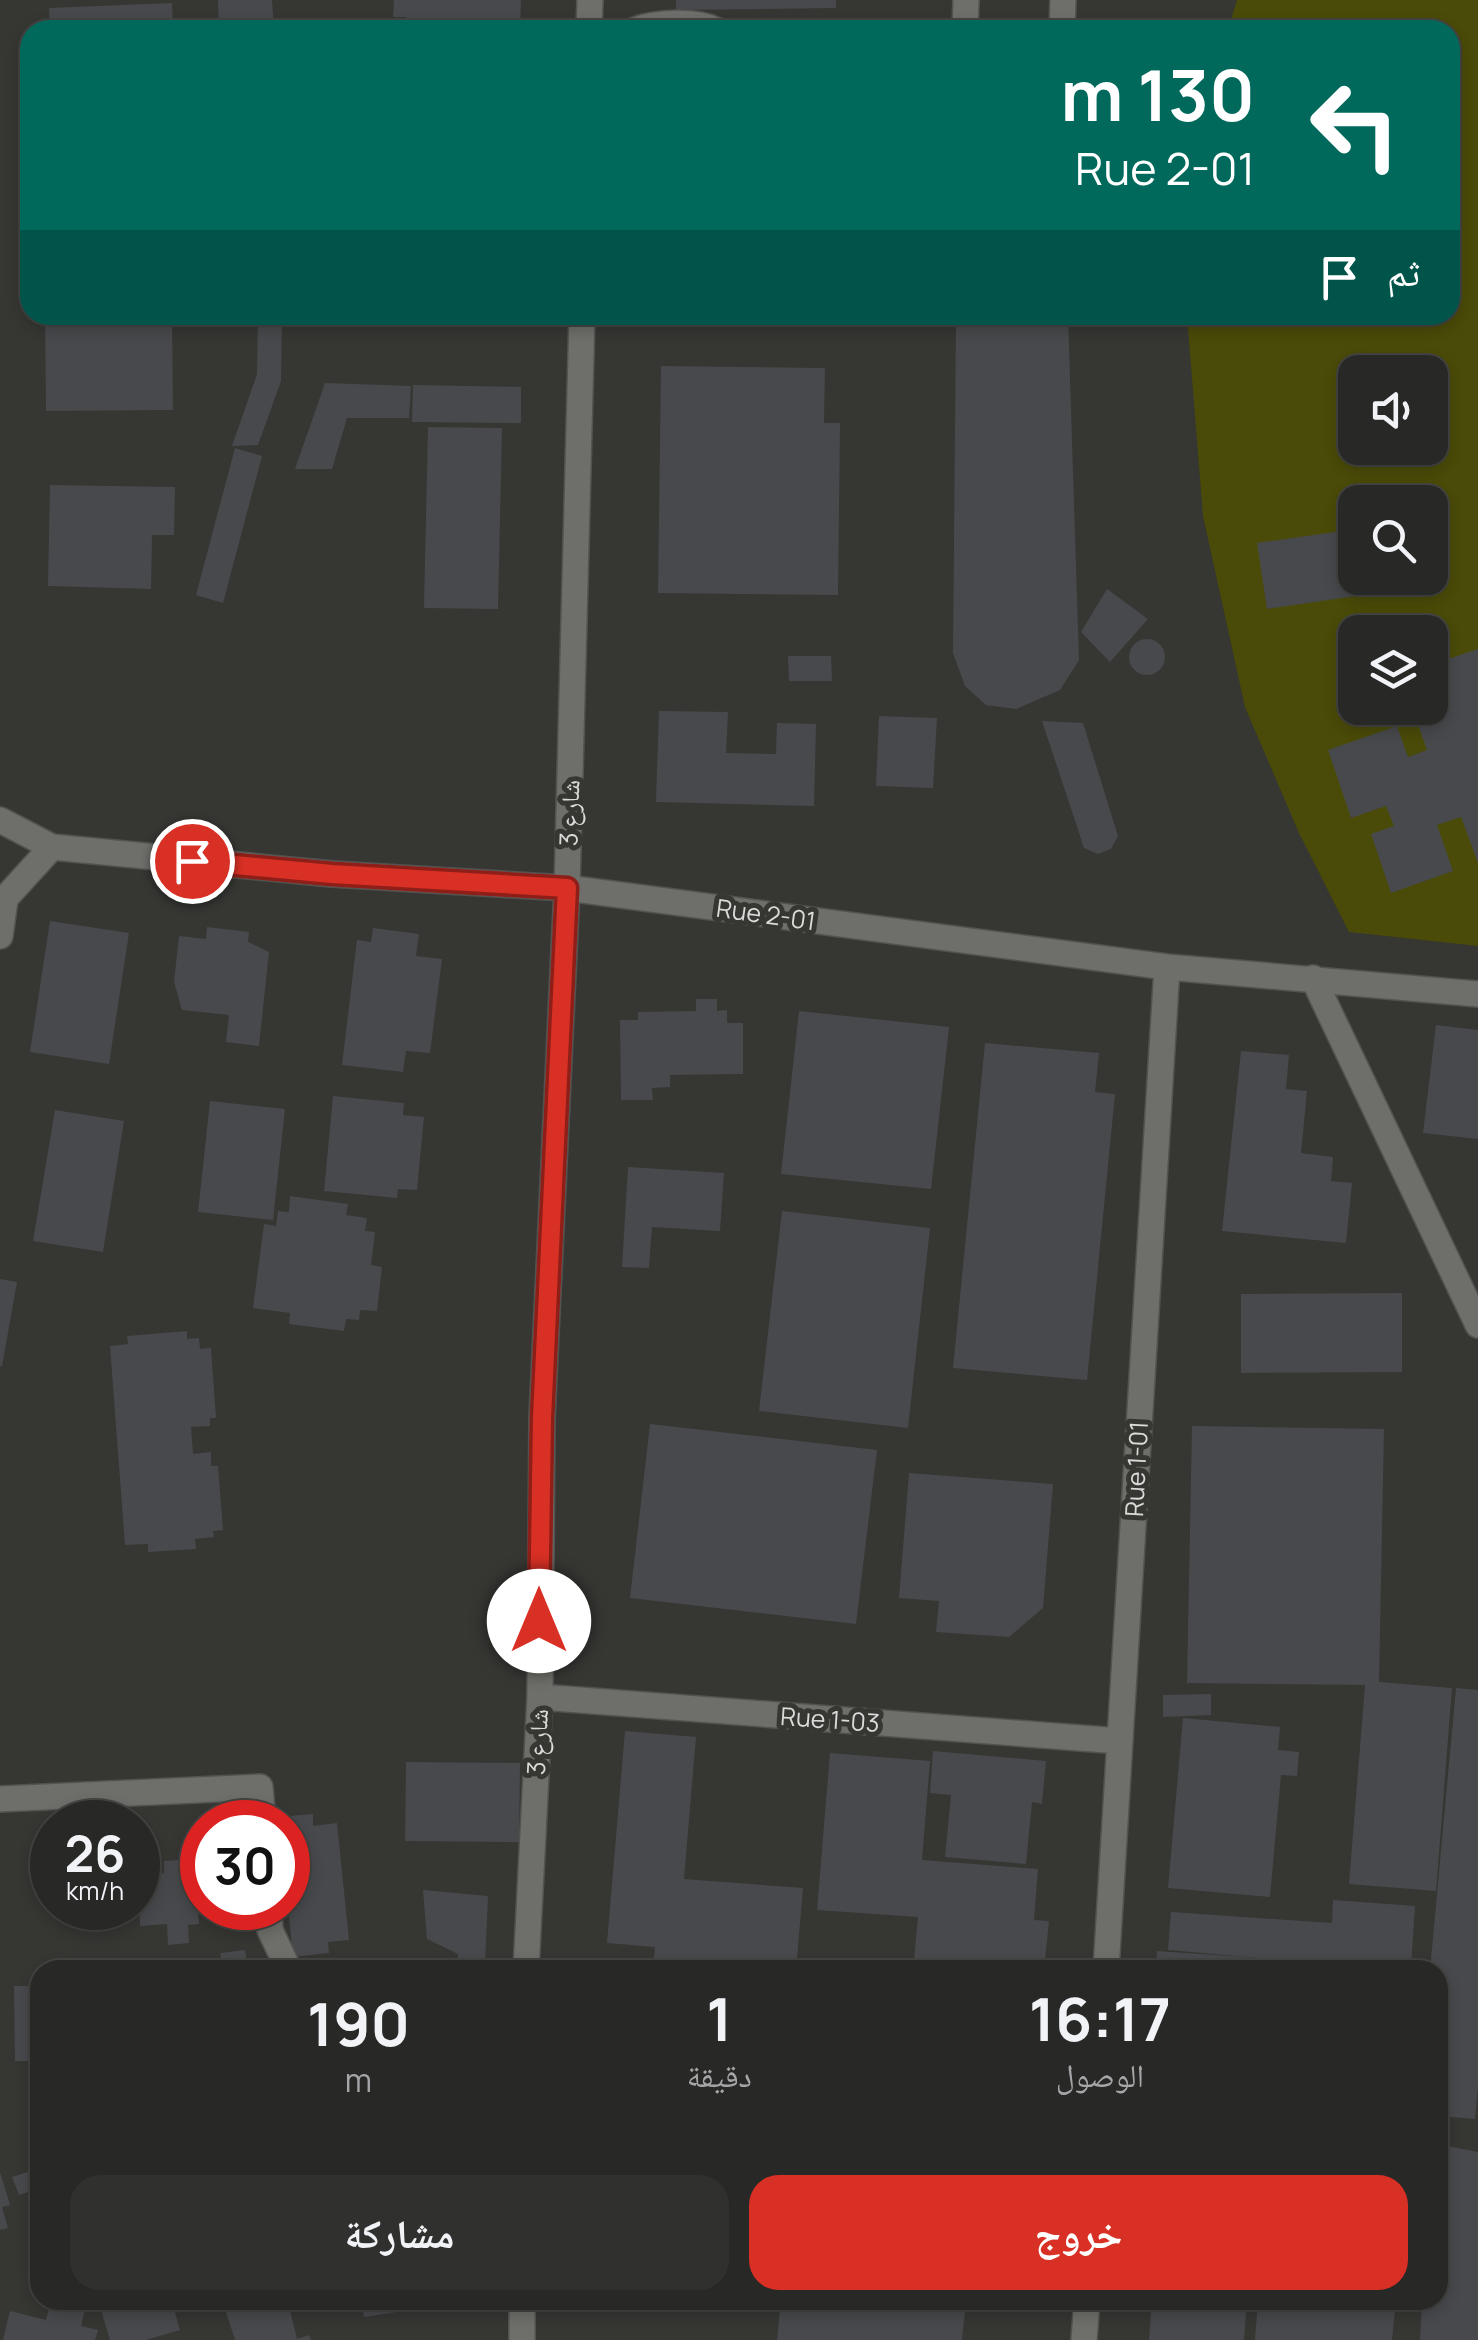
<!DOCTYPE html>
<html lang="ar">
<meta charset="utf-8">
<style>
:root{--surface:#282826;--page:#30302e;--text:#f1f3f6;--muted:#a5a6a7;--line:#444443;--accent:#d93025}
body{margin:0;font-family:Manrope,"Noto Naskh Arabic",sans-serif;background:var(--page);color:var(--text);direction:rtl;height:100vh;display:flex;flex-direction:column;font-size:38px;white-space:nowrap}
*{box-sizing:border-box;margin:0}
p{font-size:32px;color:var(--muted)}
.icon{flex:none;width:55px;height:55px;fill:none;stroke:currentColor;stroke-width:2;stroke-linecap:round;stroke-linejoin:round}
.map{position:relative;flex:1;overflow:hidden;direction:ltr}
.panel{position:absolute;left:30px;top:1960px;width:1418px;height:350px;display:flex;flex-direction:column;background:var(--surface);border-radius:30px;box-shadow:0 5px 15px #0003,0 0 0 2px var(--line);direction:rtl}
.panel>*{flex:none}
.hud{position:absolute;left:20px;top:20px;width:1440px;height:305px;border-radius:30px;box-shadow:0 5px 15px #0003,0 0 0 2px var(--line);direction:rtl;background:#00695c;color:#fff;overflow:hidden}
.buttons{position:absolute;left:1338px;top:355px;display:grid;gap:20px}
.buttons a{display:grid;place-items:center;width:110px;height:110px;border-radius:20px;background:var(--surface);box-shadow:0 5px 15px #0003,0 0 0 2px var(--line);font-size:50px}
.speed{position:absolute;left:30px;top:1800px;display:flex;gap:20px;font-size:50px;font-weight:700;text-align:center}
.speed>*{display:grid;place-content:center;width:130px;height:130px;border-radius:50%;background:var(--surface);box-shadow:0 5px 15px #0003,0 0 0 2px var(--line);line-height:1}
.speed small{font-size:25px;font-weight:400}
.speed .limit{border:15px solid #d22;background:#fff;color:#111}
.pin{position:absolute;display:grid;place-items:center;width:85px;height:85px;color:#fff;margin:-42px;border:5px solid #fff;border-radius:50%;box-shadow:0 2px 10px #0007}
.me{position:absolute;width:110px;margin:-55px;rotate:0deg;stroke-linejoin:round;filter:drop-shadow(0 0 8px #0008)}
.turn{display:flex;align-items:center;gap:35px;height:210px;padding:0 40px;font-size:45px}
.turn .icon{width:130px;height:130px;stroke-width:2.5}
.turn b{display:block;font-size:70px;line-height:85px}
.then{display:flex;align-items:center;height:95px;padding:0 40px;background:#0003;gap:20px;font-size:38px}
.eta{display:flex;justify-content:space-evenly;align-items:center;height:170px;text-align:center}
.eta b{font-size:60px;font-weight:700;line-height:70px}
.cta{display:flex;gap:20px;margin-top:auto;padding:20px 40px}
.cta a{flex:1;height:115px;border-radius:30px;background:var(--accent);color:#fff;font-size:40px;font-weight:700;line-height:115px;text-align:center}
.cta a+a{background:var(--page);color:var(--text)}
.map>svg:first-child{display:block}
.green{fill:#4a4b08;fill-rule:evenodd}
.building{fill:#47494c}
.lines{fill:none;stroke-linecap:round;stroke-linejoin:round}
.minor-casing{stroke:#525350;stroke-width:28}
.minor{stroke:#6e6e6a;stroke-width:25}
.route-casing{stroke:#8d1f18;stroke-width:25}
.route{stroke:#d93025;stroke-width:18}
.labels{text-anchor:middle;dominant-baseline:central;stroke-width:10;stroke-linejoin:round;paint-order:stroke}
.street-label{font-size:25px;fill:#dadad8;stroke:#363633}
</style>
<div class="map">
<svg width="1478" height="2340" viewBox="0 0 1478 2340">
<rect width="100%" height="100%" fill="#363633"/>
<path class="green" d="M1237 0H1478V946L1349 932 1299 833 1245 707 1203 516 1187 315H1450V30H1228ZM1355 372H1430V448H1355ZM1355 502H1430V578H1355ZM1355 632H1430V708H1355Z"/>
<path class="building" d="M218 0H272L274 30H219Z
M394 0H521L520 30H406V17H393Z
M676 0H836V8L676 10Z
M172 3 173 30H50L49 8Z
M45 315H172L173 410 46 411Z
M258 315H282L281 381 258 445 232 446 257 374Z
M956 315H1068L1079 660 1060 690 1016 709 986 705 965 686 953 653Z
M661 366 825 368 824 423H840L838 595 658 593Z
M325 383 411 386 409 418H347L332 469H295Z
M413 385 521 387V423L412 422Z
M428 427 502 428 498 609 424 608Z
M235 448 262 456 223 603 196 595Z
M50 485 175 487 174 535H152L151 589 48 586Z
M1355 529V578H1409L1411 588 1267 609 1257 543Z
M1107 589 1148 619 1110 662 1081 632Z
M1129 657a18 18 0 1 1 36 0a18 18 0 1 1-36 0Z
M1478 649V863L1461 817 1437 825 1453 871 1391 893 1371 834 1394 826 1386 806 1351 818 1328 750 1397 726 1408 757 1427 750 1412 708H1430V665Z
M788 656H831L832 681H789Z
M659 711 728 712 726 753 776 754 777 723 816 724 814 806 656 802Z
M879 716 937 718 933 788 876 786Z
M1042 721 1083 723 1118 836 1111 849 1098 854 1084 848Z
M50 921 129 933 109 1064 30 1052Z
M207 927 249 932 248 942 269 952 259 1046 226 1042 229 1015 182 1010 174 982 179 936 206 939Z
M373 928 419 934 416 956 442 959 430 1053 406 1051 403 1072 342 1065 357 940 371 942Z
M696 999H717V1011L727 1010V1023H743V1074L670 1075V1087L652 1088 653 1100H621L620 1020H638V1012L696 1011Z
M799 1011 949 1027 931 1189 781 1174Z
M1436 1025 1478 1030V1139L1423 1133Z
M985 1043 1099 1053 1095 1092 1115 1094 1087 1380 953 1368Z
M1241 1051 1289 1055 1286 1089 1307 1091 1301 1153 1333 1157 1331 1181 1352 1183 1346 1243 1222 1231Z
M333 1096 404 1103 403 1115 424 1117 417 1190 398 1189 397 1198 324 1191Z
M210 1101 285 1109 273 1220 198 1212Z
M55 1110 124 1121 103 1252 33 1241Z
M628 1167 724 1173 720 1231 652 1227 649 1268 622 1267Z
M290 1196 348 1204 346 1215 367 1218 365 1231 375 1232 371 1265 382 1267 377 1311 360 1310 359 1320 346 1319 344 1331 289 1324 290 1313 253 1308 264 1224 276 1226 278 1211 289 1212Z
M782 1211 930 1228 908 1428 759 1411Z
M0 1279 17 1282 2 1366H0Z
M1402 1293V1372L1241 1373V1294Z
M187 1331V1339L199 1338 200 1349 211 1348 216 1418H210V1426L191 1427 193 1454 211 1452V1466H218L223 1530 213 1531 214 1537 195 1539 196 1549 148 1552V1544L125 1545 110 1346 128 1344 127 1336Z
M650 1424 877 1450 856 1624 630 1598Z
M1192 1426 1384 1429 1379 1682 1452 1688 1436 1891 1349 1884 1365 1685 1187 1683Z
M909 1473 1053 1484 1043 1608 1009 1637 936 1632 939 1601 899 1598Z
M1456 1688 1478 1690V2087L1475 2119 1438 2116V1970H1430Z
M1211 1694V1715L1163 1717V1695Z
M1183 1718 1280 1727 1278 1750 1299 1752 1297 1776 1281 1775 1270 1897 1168 1888Z
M625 1731 696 1737 684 1879 803 1888 796 1970H653L655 1947 607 1943Z
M933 1751 1046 1761 1042 1804 1032 1802 1026 1864 945 1857 951 1795 930 1793Z
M830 1753 930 1761 922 1860 1038 1869 1034 1920 1049 1921 1044 1970H913L918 1917 817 1910Z
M406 1762 520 1763 519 1842 405 1841Z
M313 1814V1826L337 1823 349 1940 328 1942 329 1953 293 1957 288 1908V1822H278V1817Z
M194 1859 199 1924 188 1925 189 1943 168 1945 167 1924 140 1926 138 1875 164 1873V1861Z
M423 1890 488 1896 485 1965H457L458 1954 427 1939Z
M1333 1900 1415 1906 1411 1967 1356 1963V1970H1156L1157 1951 1258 1958 1168 1950 1171 1912 1332 1923Z
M245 1950 248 1970H223L220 1953Z
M14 1986H40V2061H15Z
M1438 2144 1478 2152V2340H1420L1422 2300H1438Z
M40 2168V2215L39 2216 31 2191 19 2195 12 2177Z
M0 2172 10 2205 2 2207 8 2228 0 2230Z
M51 2300H87L81 2326 98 2330 95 2340H3L10 2311 46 2320Z
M98 2300H160L163 2312 174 2309 180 2330 146 2340H110Z
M229 2300 288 2302 297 2339 309 2335 311 2340H235L224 2306 230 2304Z
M361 2300H422L423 2308 364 2317Z
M781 2300H966L962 2340H777Z
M1152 2300H1247L1244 2340H1149Z
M1258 2300H1396L1392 2340H1255Z"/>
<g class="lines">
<g class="minor-casing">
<path id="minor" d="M589 30 590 0
M635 30C655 22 696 20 716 30
M965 30 966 0
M1062 30 1063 0
M0 820 52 847 332 874 567 888 1167 967 1478 994
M0 904 52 847
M0 936 5 900
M1313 978 1478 1325
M540 1697 1120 1741
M0 1799 260 1787 263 1822
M269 1908 270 1930 289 1970
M526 1970 540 1697 542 1418 567 888 582 315
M1106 1970 1167 967
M522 2340V2300
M1084 2340 1087 2300"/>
</g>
<use href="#minor" class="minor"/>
</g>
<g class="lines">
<g class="route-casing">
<path id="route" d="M192 861 332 874 567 888 542 1418 539 1621"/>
</g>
<use href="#route" class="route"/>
</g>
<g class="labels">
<g class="street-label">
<text transform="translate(569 813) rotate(-88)">شارع 3</text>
<text transform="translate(766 914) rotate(8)">Rue 2-01</text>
<text transform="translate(1136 1469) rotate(-87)">Rue 1-01</text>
<text transform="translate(830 1719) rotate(4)">Rue 1-03</text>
<text transform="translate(537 1742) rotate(-87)">شارع 3</text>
</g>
</g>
</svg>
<div class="buttons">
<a><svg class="icon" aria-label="sound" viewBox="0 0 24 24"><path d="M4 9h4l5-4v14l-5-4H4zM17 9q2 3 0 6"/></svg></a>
<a><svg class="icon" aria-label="search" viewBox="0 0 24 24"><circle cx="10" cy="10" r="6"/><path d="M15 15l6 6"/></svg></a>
<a><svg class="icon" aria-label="layers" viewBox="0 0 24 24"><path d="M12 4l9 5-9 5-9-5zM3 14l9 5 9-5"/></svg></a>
</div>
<div class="speed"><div>26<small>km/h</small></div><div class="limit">30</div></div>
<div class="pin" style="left:192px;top:861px;background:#d93025"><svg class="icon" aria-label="arrive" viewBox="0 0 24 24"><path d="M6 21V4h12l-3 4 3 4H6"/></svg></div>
<svg class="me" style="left:539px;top:1621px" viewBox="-20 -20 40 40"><circle r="19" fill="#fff"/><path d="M0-13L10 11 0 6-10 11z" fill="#d93025"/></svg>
<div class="hud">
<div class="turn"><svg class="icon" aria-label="left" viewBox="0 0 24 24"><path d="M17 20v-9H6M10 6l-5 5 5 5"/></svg><div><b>130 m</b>Rue 2-01</div></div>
<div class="then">ثم<svg class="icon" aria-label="arrive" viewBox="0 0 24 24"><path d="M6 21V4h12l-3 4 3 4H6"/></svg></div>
</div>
<section class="panel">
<div class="eta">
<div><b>16:17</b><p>الوصول</p></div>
<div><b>1</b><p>دقيقة</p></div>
<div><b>190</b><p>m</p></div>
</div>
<div class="cta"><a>خروج</a><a>مشاركة</a></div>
</section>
</div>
